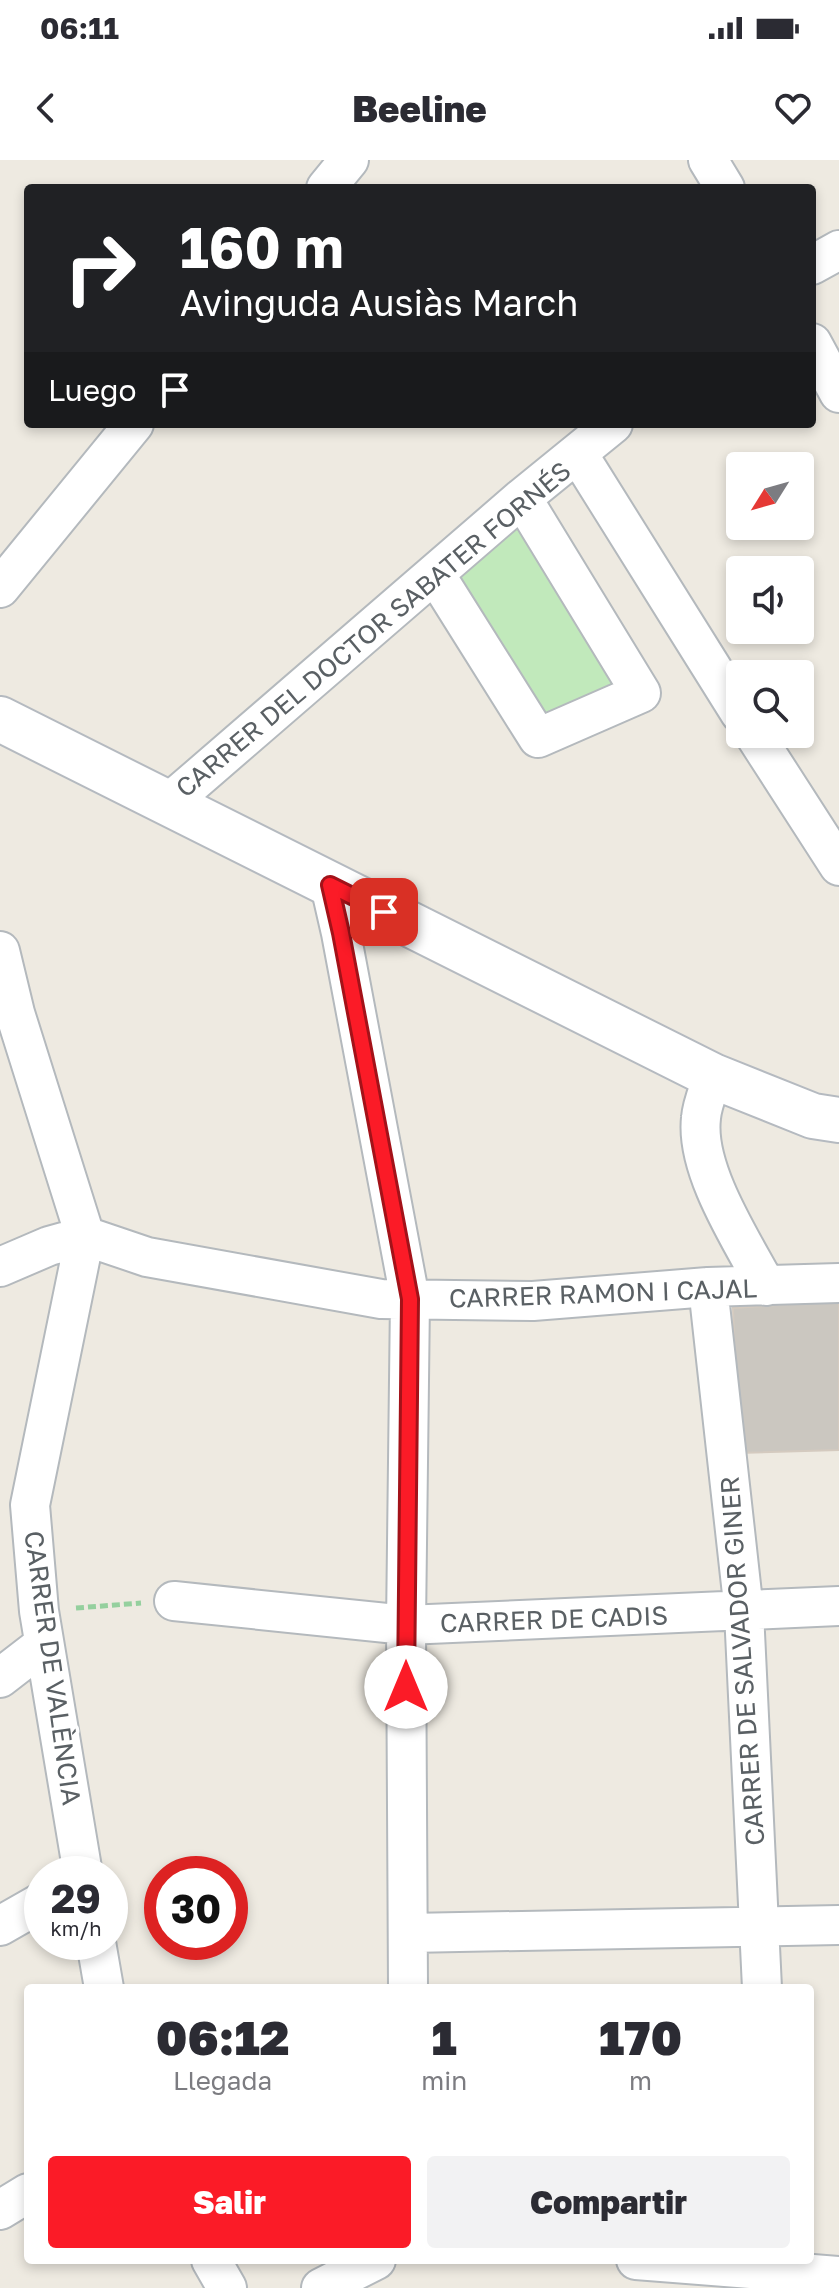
<!DOCTYPE html>
<html lang="es">
<meta charset="utf-8">
<style>
:root{--surface:#fff;--page:#f2f2f3;--text:#2b2b33;--muted:#7c7c81;--accent:#fb1b27}
body{margin:0;font-family:"Golos Text",sans-serif;background:var(--page);color:var(--text);height:100vh;display:flex;flex-direction:column;font-size:30px;white-space:nowrap}
*{box-sizing:border-box;margin:0}
p{font-size:26px;color:var(--muted)}
.icon{flex:none;width:44px;height:44px;fill:none;stroke:currentColor;stroke-width:2;stroke-linecap:round;stroke-linejoin:round}
.map{position:relative;flex:1;overflow:hidden}
.sheet{position:absolute;left:24px;top:1824px;width:790px;height:280px;display:flex;flex-direction:column;background:var(--surface);border-radius:8px;box-shadow:0 4px 12px #0003}
.sheet>*{flex:none}
.guide{position:absolute;left:24px;top:24px;width:792px;height:244px;border-radius:8px;box-shadow:0 4px 12px #0003;background:#202124;color:#fff;overflow:hidden}
.needle{width:52px;rotate:233deg}
.fabs{position:absolute;left:726px;top:292px;display:grid;gap:16px}
.fabs a{display:grid;place-items:center;width:88px;height:88px;border-radius:8px;background:var(--surface);box-shadow:0 4px 12px #0003;font-size:40px}
.speed{position:absolute;left:24px;top:1696px;display:flex;gap:16px;font-size:40px;font-weight:700;text-align:center}
.speed>*{display:grid;place-content:center;width:104px;height:104px;border-radius:50%;background:var(--surface);box-shadow:0 4px 12px #0003;line-height:1}
.speed small{font-size:20px;font-weight:400}
.speed .limit{border:12px solid #d22;background:#fff;color:#111}
.pin{position:absolute;display:grid;place-items:center;width:68px;height:68px;color:#fff;margin:-34px;border-radius:16px;box-shadow:0 4px 12px #0006}
.me{position:absolute;width:88px;margin:-44px;rotate:0deg;stroke-linejoin:round;filter:drop-shadow(0 0 6px #0008)}
.turn{display:flex;align-items:center;gap:28px;height:168px;padding:0 24px;font-size:36px}
.turn .icon{width:104px;height:104px;stroke-width:2.5}
.turn b{display:block;font-size:56px;line-height:68px}
.then{display:flex;align-items:center;height:76px;padding:0 24px;background:#0003;gap:16px;font-size:30px}
.eta{display:flex;justify-content:space-evenly;align-items:center;height:136px;text-align:center}
.eta b{font-size:48px;font-weight:800;line-height:56px}
.primary-button{display:flex;gap:16px;margin-top:auto;padding:16px 24px}
.primary-button a{flex:1;height:92px;border-radius:8px;background:var(--accent);color:#fff;font-size:32px;font-weight:800;line-height:92px;text-align:center}
.primary-button a+a{background:var(--page);color:var(--text)}
.status{display:flex;justify-content:space-between;align-items:center;height:56px;padding:0 40px;background:var(--surface);direction:ltr}
.status svg{height:22px;fill:currentColor}
header{display:flex;justify-content:space-between;align-items:center;height:104px;padding:0 24px;background:var(--surface);font-size:36px;font-weight:800}
.map>svg:first-child{display:block}
.green{fill:#c1e9bb}
.building{fill:#cbc7c0;stroke:#d4cabf;stroke-width:2}
.lines{fill:none;stroke-linecap:round;stroke-linejoin:round}
.street-casing{stroke:#b4b9bd;stroke-width:42}
.secondary-casing{stroke:#b5bac0;stroke-width:48}
.path{stroke:#95d09e;stroke-width:5;stroke-dasharray:8 4;stroke-linecap:butt}
.street{stroke:#fff;stroke-width:38}
.secondary{stroke:#fff;stroke-width:44}
.route-casing{stroke:#a31219;stroke-width:20}
.route{stroke:#fb1b27;stroke-width:14}
.labels{text-anchor:middle;dominant-baseline:central;stroke-width:7;stroke-linejoin:round;paint-order:stroke}
.street-label{font-size:26px;fill:#5a6064;stroke:#fff}
</style>
<div class="status"><b>06:11</b><svg viewBox="0 0 49 12"><path d="M0 12V9h3v3zM5 12V6h3v6zM10 12V3h3v9zM15 12V0h3v12zM26 1h20v11H26zM47 4h2v5h-2z"/></svg></div>
<header><svg class="icon" aria-label="back" viewBox="0 0 24 24"><path d="M15 5l-7 7 7 7"/></svg>Beeline<svg class="icon" aria-label="heart" viewBox="0 0 24 24"><path d="M12 20l-8-8c-3-5 5-10 8-4 3-6 11-1 8 4z"/></svg></header>
<div class="map">
<svg width="839" height="2128" viewBox="0 0 839 2128">
<rect width="100%" height="100%" fill="#eeeae1"/>
<path class="green" d="M525 353 634 532 540 573 446 420Z"/>
<path class="building" d="M839 1141V1290L738 1293 733 1148Z"/>
<g class="lines">
<g class="street-casing">
<path id="street" d="M708 0 725 28
M326 28 349 0
M812 105 839 90
M812 183 839 233
M578 294 740 553
M435 414 538 578 641 533 522 338
M0 428 134 264
M754 574 839 706
M169 643 522 338 613 264
M330 725 341 773 410 1139 406 1465 408 1828
M0 791 15 853 85 1076 30 1345 39 1451 83 1714
M713 916C709 929 702 944 701 958 695 1010 742 1081 766 1126
M85 1076 147 1097 381 1139 533 1141 708 1127 839 1123
M0 1107 49 1086 85 1076
M708 1127 744 1452 762 1828
M174 1441 406 1465 839 1446
M0 1518 44 1484
M0 1766 42 1742
M409 1773 839 1765
M96 1782 104 1828
M0 2050 28 2033
M211 2100 227 2128
M636 2100 839 2116
M321 2128 376 2100"/>
</g>
<g class="secondary-casing">
<path id="secondary" d="M0 559 713 916 813 956 839 960"/>
</g>
<path class="path" d="M76 1448 141 1443"/>
<use href="#street" class="street"/>
<use href="#secondary" class="secondary"/>
</g>
<g class="lines">
<g class="route-casing">
<path id="route" d="M384 752 330 725 341 773 410 1139 406 1527"/>
</g>
<use href="#route" class="route"/>
</g>
<g class="labels">
<g class="street-label">
<text transform="translate(373 469) rotate(-40)">CARRER DEL DOCTOR SABATER FORNÉS</text>
<text transform="translate(603 1133) rotate(-2)">CARRER RAMON I CAJAL</text>
<text transform="translate(554 1459) rotate(-2)">CARRER DE CADIS</text>
<text transform="translate(742 1501) rotate(-94)">CARRER DE SALVADOR GINER</text>
<text transform="translate(53 1508) rotate(82)">CARRER DE VALÈNCIA</text>
</g>
</g>
</svg>
<div class="fabs">
<a><svg class="needle" viewBox="-14 -14 28 28"><path d="M0-13l5 13h-10z" fill="#e53935"/><path d="M0 13l5-13h-10z" fill="#7c7c81"/></svg></a>
<a><svg class="icon" aria-label="sound" viewBox="0 0 24 24"><path d="M4 9h4l5-4v14l-5-4H4zM17 9q2 3 0 6"/></svg></a>
<a><svg class="icon" aria-label="search" viewBox="0 0 24 24"><circle cx="10" cy="10" r="6"/><path d="M15 15l6 6"/></svg></a>
</div>
<div class="speed"><div>29<small>km/h</small></div><div class="limit">30</div></div>
<div class="pin" style="left:384px;top:752px;background:#d93025"><svg class="icon" aria-label="arrive" viewBox="0 0 24 24"><path d="M6 21V4h12l-3 4 3 4H6"/></svg></div>
<svg class="me" style="left:406px;top:1527px" viewBox="-20 -20 40 40"><circle r="19" fill="#fff"/><path d="M0-13L10 11 0 6-10 11z" fill="#fb1b27"/></svg>
<div class="guide">
<div class="turn"><svg class="icon" aria-label="right" viewBox="0 0 24 24"><path d="M7 20v-9h11M14 6l5 5-5 5"/></svg><div><b>160 m</b>Avinguda Ausiàs March</div></div>
<div class="then">Luego<svg class="icon" aria-label="arrive" viewBox="0 0 24 24"><path d="M6 21V4h12l-3 4 3 4H6"/></svg></div>
</div>
<section class="sheet">
<div class="eta">
<div><b>06:12</b><p>Llegada</p></div>
<div><b>1</b><p>min</p></div>
<div><b>170</b><p>m</p></div>
</div>
<div class="primary-button"><a>Salir</a><a>Compartir</a></div>
</section>
</div>
